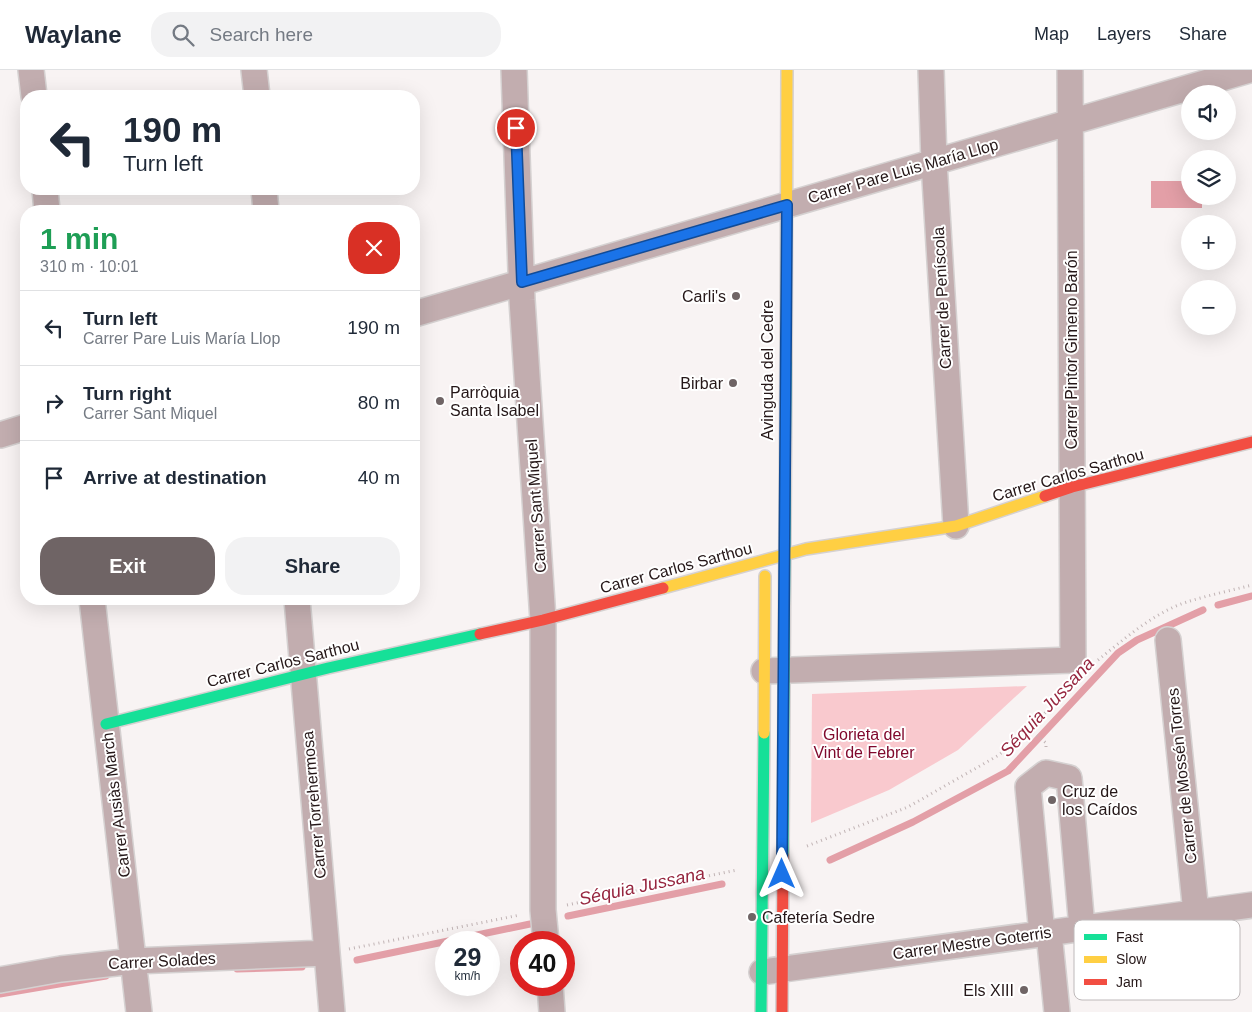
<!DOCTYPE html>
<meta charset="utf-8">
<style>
:root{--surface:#fff;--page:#f2f2f3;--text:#1f2937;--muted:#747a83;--line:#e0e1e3;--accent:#6f6465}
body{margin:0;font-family:Helvetica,sans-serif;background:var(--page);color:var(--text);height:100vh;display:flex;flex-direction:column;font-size:19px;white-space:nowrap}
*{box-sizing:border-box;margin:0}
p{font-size:16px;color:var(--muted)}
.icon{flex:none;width:28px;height:28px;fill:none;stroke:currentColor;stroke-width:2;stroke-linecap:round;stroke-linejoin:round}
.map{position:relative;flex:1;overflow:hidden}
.drawer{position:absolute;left:20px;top:135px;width:400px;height:400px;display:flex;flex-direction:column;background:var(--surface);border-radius:20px;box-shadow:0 5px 20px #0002}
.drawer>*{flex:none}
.top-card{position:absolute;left:20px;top:20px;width:400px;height:105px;border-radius:20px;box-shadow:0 5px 20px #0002;background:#fff;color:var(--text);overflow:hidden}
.fabs{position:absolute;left:1181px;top:15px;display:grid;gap:10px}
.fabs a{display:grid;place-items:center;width:55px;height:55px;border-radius:50%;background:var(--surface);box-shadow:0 5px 20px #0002;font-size:25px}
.speed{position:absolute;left:435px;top:861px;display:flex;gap:10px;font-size:25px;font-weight:700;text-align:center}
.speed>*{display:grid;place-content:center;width:65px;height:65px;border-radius:50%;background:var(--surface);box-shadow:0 5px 20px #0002;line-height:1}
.speed small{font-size:12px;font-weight:400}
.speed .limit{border:8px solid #d22;background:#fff;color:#111}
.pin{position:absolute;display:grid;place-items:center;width:42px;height:42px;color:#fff;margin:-21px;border:2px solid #fff;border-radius:50%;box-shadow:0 1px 5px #0007}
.me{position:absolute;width:55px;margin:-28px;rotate:0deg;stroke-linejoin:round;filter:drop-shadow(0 0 4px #0008)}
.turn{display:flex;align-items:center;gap:18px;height:105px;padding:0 20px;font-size:22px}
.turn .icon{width:65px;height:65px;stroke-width:2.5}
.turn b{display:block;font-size:35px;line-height:42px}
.round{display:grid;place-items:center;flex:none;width:52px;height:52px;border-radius:20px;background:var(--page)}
.head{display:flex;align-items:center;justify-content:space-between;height:85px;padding:0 20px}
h1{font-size:30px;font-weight:600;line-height:38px;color:#1e9e55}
.primary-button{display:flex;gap:10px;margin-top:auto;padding:10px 20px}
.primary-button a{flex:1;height:58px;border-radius:20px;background:var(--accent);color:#fff;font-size:20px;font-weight:600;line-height:58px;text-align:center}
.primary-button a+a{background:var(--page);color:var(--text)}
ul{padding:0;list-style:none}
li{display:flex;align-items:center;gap:15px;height:75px;padding:0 20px;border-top:1px solid var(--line)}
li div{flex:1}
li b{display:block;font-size:19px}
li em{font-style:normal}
header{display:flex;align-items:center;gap:30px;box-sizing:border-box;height:70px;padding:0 25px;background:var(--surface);border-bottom:1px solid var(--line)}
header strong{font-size:24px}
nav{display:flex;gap:28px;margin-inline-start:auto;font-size:18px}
.search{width:350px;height:45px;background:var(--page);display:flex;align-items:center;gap:12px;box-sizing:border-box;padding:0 18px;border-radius:20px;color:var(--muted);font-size:19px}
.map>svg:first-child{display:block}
.green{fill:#f9c9ce}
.water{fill:#e39fa7}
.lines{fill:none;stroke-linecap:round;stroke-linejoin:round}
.stream{stroke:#e39fa7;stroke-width:7}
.street-casing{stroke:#d5d1d1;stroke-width:28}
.fast-casing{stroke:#d5d1d1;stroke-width:14}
.slow-casing{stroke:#d5d1d1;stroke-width:14}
.jam-casing{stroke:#d5d1d1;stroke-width:14}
.path{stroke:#c1b4b5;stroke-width:3;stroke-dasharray:1 4;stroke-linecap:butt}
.street{stroke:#c2adaf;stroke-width:25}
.fast{stroke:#16e098;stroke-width:11}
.slow{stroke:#ffcf43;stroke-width:11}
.jam{stroke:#f24e42;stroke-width:11}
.route-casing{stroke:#114b97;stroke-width:12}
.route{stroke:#1a73e8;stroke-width:9}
.poi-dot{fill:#6f6465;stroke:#fff;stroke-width:2}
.labels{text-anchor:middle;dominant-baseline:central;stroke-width:4;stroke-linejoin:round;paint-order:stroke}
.street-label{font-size:16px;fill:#251718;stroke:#fff}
.poi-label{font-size:16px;fill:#251718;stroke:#fff;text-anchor:end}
.park-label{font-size:16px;fill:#80092d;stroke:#fff}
.water-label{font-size:18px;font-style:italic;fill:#96263f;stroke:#fff}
.key{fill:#fff;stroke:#beb9ba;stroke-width:1}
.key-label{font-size:14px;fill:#251718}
</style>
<header>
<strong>Waylane</strong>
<div class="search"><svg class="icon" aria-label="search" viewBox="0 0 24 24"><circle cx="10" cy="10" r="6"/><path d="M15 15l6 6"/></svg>Search here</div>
<nav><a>Map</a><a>Layers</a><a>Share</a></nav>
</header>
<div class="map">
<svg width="1252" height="942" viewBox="0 0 1252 942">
<rect width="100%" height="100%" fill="#f8f3f3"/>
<path class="green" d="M1027 616 958 680 889 720 811 753 812 624Z"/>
<path class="water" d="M1151 111H1190V126H1202V138H1151Z"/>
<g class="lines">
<path class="stream" d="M1218 535 1252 526
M830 790 913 752 1008 701 1118 583 1137 570 1203 540
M568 846 722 814
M357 890 530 854
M237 899 302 897
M0 924 106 906"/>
<g class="street-casing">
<path id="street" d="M31 0 34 26
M254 0 257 26
M514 0 522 230 543 550V840L546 872
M931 0 934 92 956 456
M45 119 47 141
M264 119 266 141
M414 244 1249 0
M0 365 26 357
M92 529 139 942
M297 529 332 942
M1168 570 1196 843
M764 601 1073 590 1070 0
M1049 863 1057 942
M1042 864 1028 717 1046 703 1069 708 1082 858
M762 902 1252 835
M0 910 61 899 134 891 326 883
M550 915 552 942"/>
</g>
<g class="fast-casing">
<path id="fast" d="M106 654 328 598 480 564
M783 785 786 291
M761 942 764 663"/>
</g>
<g class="slow-casing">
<path id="slow" d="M786 291 787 0
M663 518 806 479 956 456 1045 426
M764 663 765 506"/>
</g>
<g class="jam-casing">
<path id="jam" d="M1045 426 1072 417 1252 372
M480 564 543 550 663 518
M782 942 783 785"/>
</g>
<path class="path" d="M1098 590C1123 570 1150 546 1181 534 1204 526 1229 521 1252 515
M1029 659 1046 673V680
M807 776 908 737 999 685 1029 659 1074 614
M567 835 737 800
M349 879 520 845"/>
<use href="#street" class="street"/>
<use href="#fast" class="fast"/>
<use href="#slow" class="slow"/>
<use href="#jam" class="jam"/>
</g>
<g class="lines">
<g class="route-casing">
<path id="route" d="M516 58 522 212 787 135 782 804"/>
</g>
<use href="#route" class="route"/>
</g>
<g class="poi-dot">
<circle cx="736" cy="226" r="5"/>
<circle cx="733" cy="313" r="5"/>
<circle cx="440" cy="331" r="5"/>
<circle cx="1052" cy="730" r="5"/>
<circle cx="752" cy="847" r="5"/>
<circle cx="1024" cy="920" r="5"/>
</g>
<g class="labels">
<g class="street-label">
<text transform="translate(903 101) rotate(-16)">Carrer Pare Luis María Llop</text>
<text transform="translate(942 228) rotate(-93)">Carrer de Peníscola</text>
<text transform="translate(1071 280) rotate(-90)">Carrer Pintor Gimeno Barón</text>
<text transform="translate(767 300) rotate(-90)">Avinguda del Cedre</text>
<text transform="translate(1068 405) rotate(-16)">Carrer Carlos Sarthou</text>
<text transform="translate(536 436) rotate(-94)">Carrer Sant Miquel</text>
<text transform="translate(676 498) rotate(-15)">Carrer Carlos Sarthou</text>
<text transform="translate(283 593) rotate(-14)">Carrer Carlos Sarthou</text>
<text transform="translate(1182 706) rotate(-96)">Carrer de Mossén Torres</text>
<text transform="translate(116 735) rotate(-97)">Carrer Ausiàs March</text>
<text transform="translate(314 735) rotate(-95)">Carrer Torrehermosa</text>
<text transform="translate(972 873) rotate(-8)">Carrer Mestre Goterris</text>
<text transform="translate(162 891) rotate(-3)">Carrer Solades</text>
</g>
<g class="poi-label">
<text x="726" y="226">Carli's</text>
<text x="723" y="313">Birbar</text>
<text x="450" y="322" text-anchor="start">Parròquia<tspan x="450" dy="18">Santa Isabel</tspan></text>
<text x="1062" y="721" text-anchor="start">Cruz de<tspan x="1062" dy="18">los Caídos</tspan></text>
<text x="762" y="847" text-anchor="start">Cafetería Sedre</text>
<text x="1014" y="920">Els XIII</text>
</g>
<g class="park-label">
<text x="864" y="664">Glorieta del<tspan x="864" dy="18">Vint de Febrer</tspan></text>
</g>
<g class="water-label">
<text transform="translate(1047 637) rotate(-47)">Séquia Jussana</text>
<text transform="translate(642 816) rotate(-12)">Séquia Jussana</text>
</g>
</g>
<rect x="1074" y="850" width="166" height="80" rx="8" class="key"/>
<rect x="1084" y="864" width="23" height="6" fill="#16e098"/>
<rect x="1084" y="886" width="23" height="7" fill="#ffcf43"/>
<rect x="1084" y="909" width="23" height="6" fill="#f24e42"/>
<g class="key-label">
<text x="1116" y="872">Fast</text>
<text x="1116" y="894">Slow</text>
<text x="1116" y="917">Jam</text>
</g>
</svg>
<div class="fabs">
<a><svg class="icon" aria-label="sound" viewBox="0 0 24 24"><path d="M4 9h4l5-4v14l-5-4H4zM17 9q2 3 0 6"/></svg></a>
<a><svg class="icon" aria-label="layers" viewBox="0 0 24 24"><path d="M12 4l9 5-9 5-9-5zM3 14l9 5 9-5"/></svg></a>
<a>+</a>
<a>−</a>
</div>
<div class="speed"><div>29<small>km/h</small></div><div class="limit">40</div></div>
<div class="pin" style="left:516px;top:58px;background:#d93025"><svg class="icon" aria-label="arrive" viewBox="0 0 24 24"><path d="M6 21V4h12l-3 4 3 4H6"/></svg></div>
<svg class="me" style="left:782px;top:804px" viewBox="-20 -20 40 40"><path d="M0-17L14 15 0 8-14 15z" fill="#1a73e8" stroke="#fff" stroke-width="4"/></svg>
<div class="top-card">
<div class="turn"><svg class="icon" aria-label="left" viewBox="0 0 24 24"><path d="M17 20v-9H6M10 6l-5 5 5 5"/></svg><div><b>190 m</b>Turn left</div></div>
</div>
<section class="drawer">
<div class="head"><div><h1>1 min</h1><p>310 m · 10:01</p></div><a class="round" style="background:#d93025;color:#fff"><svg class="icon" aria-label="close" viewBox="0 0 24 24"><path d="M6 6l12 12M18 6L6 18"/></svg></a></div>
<ul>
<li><svg class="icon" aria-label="left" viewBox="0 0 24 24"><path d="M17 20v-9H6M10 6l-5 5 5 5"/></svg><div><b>Turn left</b><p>Carrer Pare Luis María Llop</p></div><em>190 m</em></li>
<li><svg class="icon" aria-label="right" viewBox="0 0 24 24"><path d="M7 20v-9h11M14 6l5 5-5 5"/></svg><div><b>Turn right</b><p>Carrer Sant Miquel</p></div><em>80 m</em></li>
<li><svg class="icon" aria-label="arrive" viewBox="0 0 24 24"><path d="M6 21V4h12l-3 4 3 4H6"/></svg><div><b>Arrive at destination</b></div><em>40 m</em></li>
</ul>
<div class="primary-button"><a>Exit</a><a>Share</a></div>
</section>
</div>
